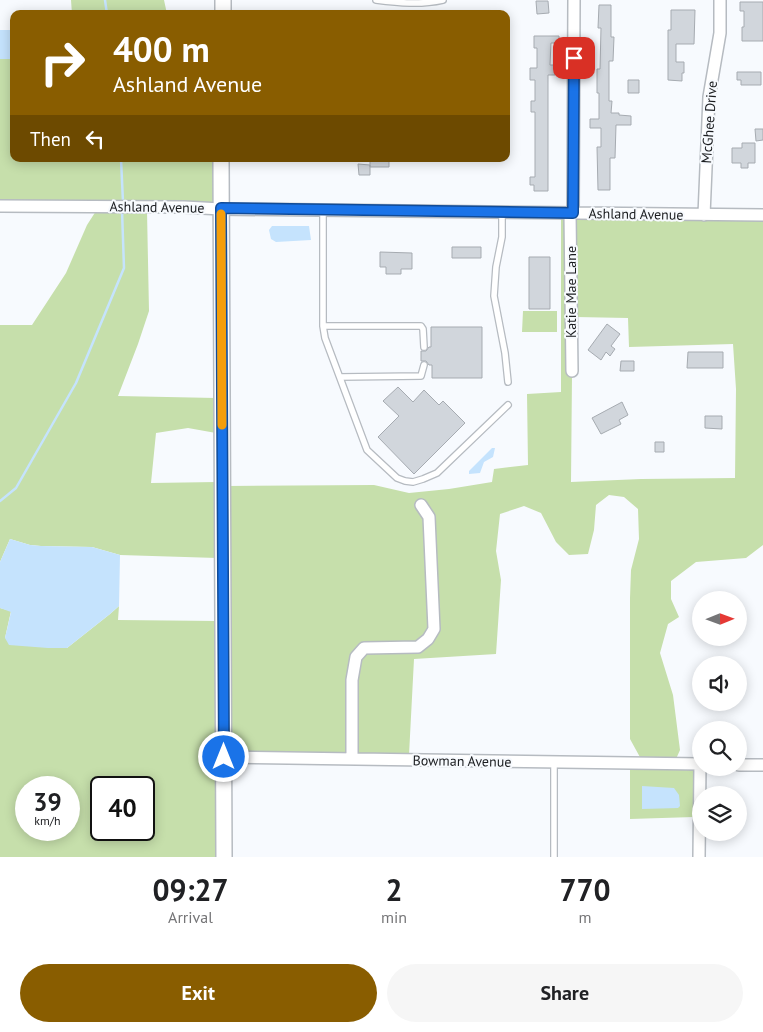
<!DOCTYPE html>
<style>
:root{--surface:#fff;--page:#f6f6f6;--text:#202124;--muted:#757577;--accent:#895d00}
body{margin:0;font-family:"PT Sans",sans-serif;background:var(--page);color:var(--text);height:100vh;display:flex;flex-direction:column;font-size:19px;white-space:nowrap}
*{box-sizing:border-box;margin:0}
p{font-size:16px;color:var(--muted)}
.icon{flex:none;width:28px;height:28px;fill:none;stroke:currentColor;stroke-width:2;stroke-linecap:round;stroke-linejoin:round}
.map{position:relative;height:857px;overflow:hidden}
.panel{display:flex;flex-direction:column;background:var(--surface);flex:1}
.panel>*{flex:none}
.hud{position:absolute;left:10px;top:10px;width:500px;height:152px;border-radius:10px;box-shadow:0 2px 12px #0003;background:#895d00;color:#fff;overflow:hidden}
.needle{width:32px;rotate:89deg}
.controls{position:absolute;left:692px;top:591px;display:grid;gap:10px}
.controls a{display:grid;place-items:center;width:55px;height:55px;border-radius:50%;background:var(--surface);box-shadow:0 2px 12px #0003;font-size:25px}
.speed{position:absolute;left:15px;top:776px;display:flex;gap:10px;font-size:25px;font-weight:700;text-align:center}
.speed>*{display:grid;place-content:center;width:65px;height:65px;border-radius:50%;background:var(--surface);box-shadow:0 2px 12px #0003;line-height:1}
.speed small{font-size:12px;font-weight:400}
.speed .limit{border:2px solid #111;border-radius:8px;background:#fff;color:#111}
.pin{position:absolute;display:grid;place-items:center;width:42px;height:42px;color:#fff;margin:-21px;border-radius:10px;box-shadow:0 2px 8px #0006}
.me{position:absolute;width:55px;margin:-28px;rotate:0deg;stroke-linejoin:round;filter:drop-shadow(0 0 4px #0008)}
.turn{display:flex;align-items:center;gap:18px;height:105px;padding:0 20px;font-size:22px}
.turn .icon{width:65px;height:65px;stroke-width:2.5}
.turn b{display:block;font-size:35px;line-height:42px}
.then{display:flex;align-items:center;height:48px;padding:0 20px;background:#0003;gap:10px;font-size:19px}
.eta{display:flex;justify-content:space-evenly;align-items:center;height:85px;text-align:center}
.eta b{font-size:30px;font-weight:800;line-height:35px}
.button{display:flex;gap:10px;margin-top:auto;padding:10px 20px}
.button a{flex:1;height:58px;border-radius:30px;background:var(--accent);color:#fff;font-size:20px;font-weight:800;line-height:58px;text-align:center}
.button a+a{background:var(--page);color:var(--text)}
.map>svg:first-child{display:block}
.green{fill:#c6dfab;fill-rule:evenodd}
.water{fill:#c5e3fd}
.lines{fill:none;stroke-linecap:round;stroke-linejoin:round}
.stream{stroke:#c5e3fd;stroke-width:2.5}
.building{fill:#d1d6dc;stroke:#a6abb1}
.lane-casing{stroke:#b6bbc1;stroke-width:8}
.street-casing{stroke:#b6bbc1;stroke-width:14}
.secondary-casing{stroke:#b6bbc1;stroke-width:18}
.lane{stroke:#fff;stroke-width:5.5}
.street{stroke:#fff;stroke-width:11}
.secondary{stroke:#fff;stroke-width:15}
.route-casing{stroke:#114b97;stroke-width:12}
.route{stroke:#1a73e8;stroke-width:9}
.slow{stroke:#f59e0b;stroke-width:9}
.labels{text-anchor:middle;dominant-baseline:central;stroke-width:4;stroke-linejoin:round;paint-order:stroke}
.street-label{font-size:14px;fill:#1a1c1f;stroke:#f7fafe}
</style>
<div class="map">
<svg width="763" height="857" viewBox="0 0 763 857">
<rect width="100%" height="100%" fill="#f7fafe"/>
<path class="green" d="M71 0H164L167 14H72Z
M0 59H14V159H216V204L0 201Z
M96 211H147L149 311 138 344 118 396 216 398V433L188 428 156 433 151 483 217 482V558L120 555 92 547 41 546 30 545 10 539 0 562V325H32L66 273 87 225Z
M561 217H565L567 375H572L571 482 641 479 735 478 736 389 733 344 629 347 628 318 576 317 575 217 763 220V545L746 558 696 562 671 581V599L679 617 668 624 660 653 673 695 680 750 676 759H641L630 739V598L631 570 639 539 638 509 624 497 609 495 596 505 594 530 588 554 569 555 556 542 541 513 524 506 500 514 496 551 501 580 496 654 414 659 409 755 229 752 227 486 374 485 409 493 449 489 492 482 494 469 528 465 527 394 561 392Z
M523 311H557V332H522Z
M119 606 118 620 217 621 218 857H0V608L11 611 5 638 67 648 110 614ZM26 788H69V830H26ZM101 788H144V830H101Z
M630 768 694 769V817L630 819Z"/>
<path class="water" d="M0 30H14V59H0Z
M272 226H309L311 240 276 242 271 239 269 230Z
M492 448H495L493 457 484 462 480 473 469 474V471Z
M10 539 30 545 41 546 92 547 120 555 119 606 110 614 67 648H48L9 645 5 638 11 612 0 608V562Z
M642 786 674 788 679 795 680 806 678 808 642 809Z"/>
<g class="lines">
<path class="stream" d="M105 0 107 14
M121 159 123 202
M0 501 16 488 76 383 124 268 122 210"/>
</g>
<path class="building" d="M536 1H548L549 13 537 14Z
M740 2H763V41H742V27H744V11H740Z
M599 5H611V37H614L613 61H609V101H612L611 113H619V115L631 116V125H616L615 158H610V190H598L597 147H601V128H590V119H599V93H597V69H600L601 28H598Z
M671 10H695L694 44H676V62H684V73H682V81L668 80V30H671Z
M534 36H559V43H551L550 65H554L555 75H548V191H534V185H530V177H535V112H531V101H535V80H530V68H537V48H534Z
M737 72H761V85H741V80H737Z
M628 80H639V93H628Z
M755 129H763V140L756 141Z
M742 143H755V163H748V168H741V163H732V148H742Z
M370 159H389V167H370Z
M358 164 370 165V175H359Z
M452 247H481V258H452Z
M380 252 412 253V269H401V274H386V267H380Z
M529 257H550V309H529Z
M607 324 620 334 611 346 615 349 610 356 606 352 601 360 588 350Z
M431 327H482V378H432V365H429L426 361H421V351H426L429 347H431Z
M688 352H723V368H687Z
M621 361H634V371H620Z
M398 387 413 402 424 390 439 405 443 401 465 423 414 474 378 437 399 416 383 401Z
M622 402 628 415 619 420 621 424 601 434 592 418Z
M705 416H722V429L705 428Z
M655 442H664V452H655Z"/>
<g class="lines">
<g class="lane-casing">
<path id="lane" d="M376 0C399 3 421 5 443 0
M323 210V326L325 338 367 450 397 478 405 481 413 482 423 479 437 473 508 405
M502 212V237L496 267 494 296 505 353 508 382
M323 326H421L423 329 424 347
M340 377 421 376 424 365
M554 762V857"/>
</g>
<g class="street-casing">
<path id="street" d="M0 206 184 207 221 209 763 215
M570 213 572 371
M573 213 574 0
M704 215 709 97 720 33V0
M223 757 701 764
M352 759V680L356 657 364 648 418 647 428 639 434 629 429 517 421 505
M739 765H763
M699 857 700 764"/>
</g>
<g class="secondary-casing">
<path id="secondary" d="M223 14V0
M221 159 224 857"/>
</g>
<use href="#lane" class="lane"/>
<use href="#street" class="street"/>
<use href="#secondary" class="secondary"/>
</g>
<g class="lines">
<g class="route-casing">
<path id="route" d="M224 757 221 208 573 213 574 58"/>
</g>
<use href="#route" class="route"/>
<path class="slow" d="M221 214 222 425"/>
</g>
<g class="labels">
<g class="street-label">
<text transform="translate(709 122) rotate(-86)">McGhee Drive</text>
<text transform="translate(157 207) rotate(1)">Ashland Avenue</text>
<text transform="translate(636 214) rotate(1)">Ashland Avenue</text>
<text transform="translate(571 292) rotate(-90)">Katie Mae Lane</text>
<text transform="translate(462 761) rotate(1)">Bowman Avenue</text>
</g>
</g>
</svg>
<div class="controls">
<a><svg class="needle" viewBox="-14 -14 28 28"><path d="M0-13l5 13h-10z" fill="#e53935"/><path d="M0 13l5-13h-10z" fill="#757577"/></svg></a>
<a><svg class="icon" aria-label="sound" viewBox="0 0 24 24"><path d="M4 9h4l5-4v14l-5-4H4zM17 9q2 3 0 6"/></svg></a>
<a><svg class="icon" aria-label="search" viewBox="0 0 24 24"><circle cx="10" cy="10" r="6"/><path d="M15 15l6 6"/></svg></a>
<a><svg class="icon" aria-label="layers" viewBox="0 0 24 24"><path d="M12 4l9 5-9 5-9-5zM3 14l9 5 9-5"/></svg></a>
</div>
<div class="speed"><div>39<small>km/h</small></div><div class="limit">40</div></div>
<div class="pin" style="left:574px;top:58px;background:#d93025"><svg class="icon" aria-label="arrive" viewBox="0 0 24 24"><path d="M6 21V4h12l-3 4 3 4H6"/></svg></div>
<svg class="me" style="left:224px;top:757px" viewBox="-20 -20 40 40"><circle r="17" fill="#1a73e8" stroke="#fff" stroke-width="3"/><path d="M0-11L8 9 0 5-8 9z" fill="#fff"/></svg>
<div class="hud">
<div class="turn"><svg class="icon" aria-label="right" viewBox="0 0 24 24"><path d="M7 20v-9h11M14 6l5 5-5 5"/></svg><div><b>400 m</b>Ashland Avenue</div></div>
<div class="then">Then<svg class="icon" aria-label="left" viewBox="0 0 24 24"><path d="M17 20v-9H6M10 6l-5 5 5 5"/></svg></div>
</div>
</div>
<section class="panel">
<div class="eta">
<div><b>09:27</b><p>Arrival</p></div>
<div><b>2</b><p>min</p></div>
<div><b>770</b><p>m</p></div>
</div>
<div class="button"><a>Exit</a><a>Share</a></div>
</section>
